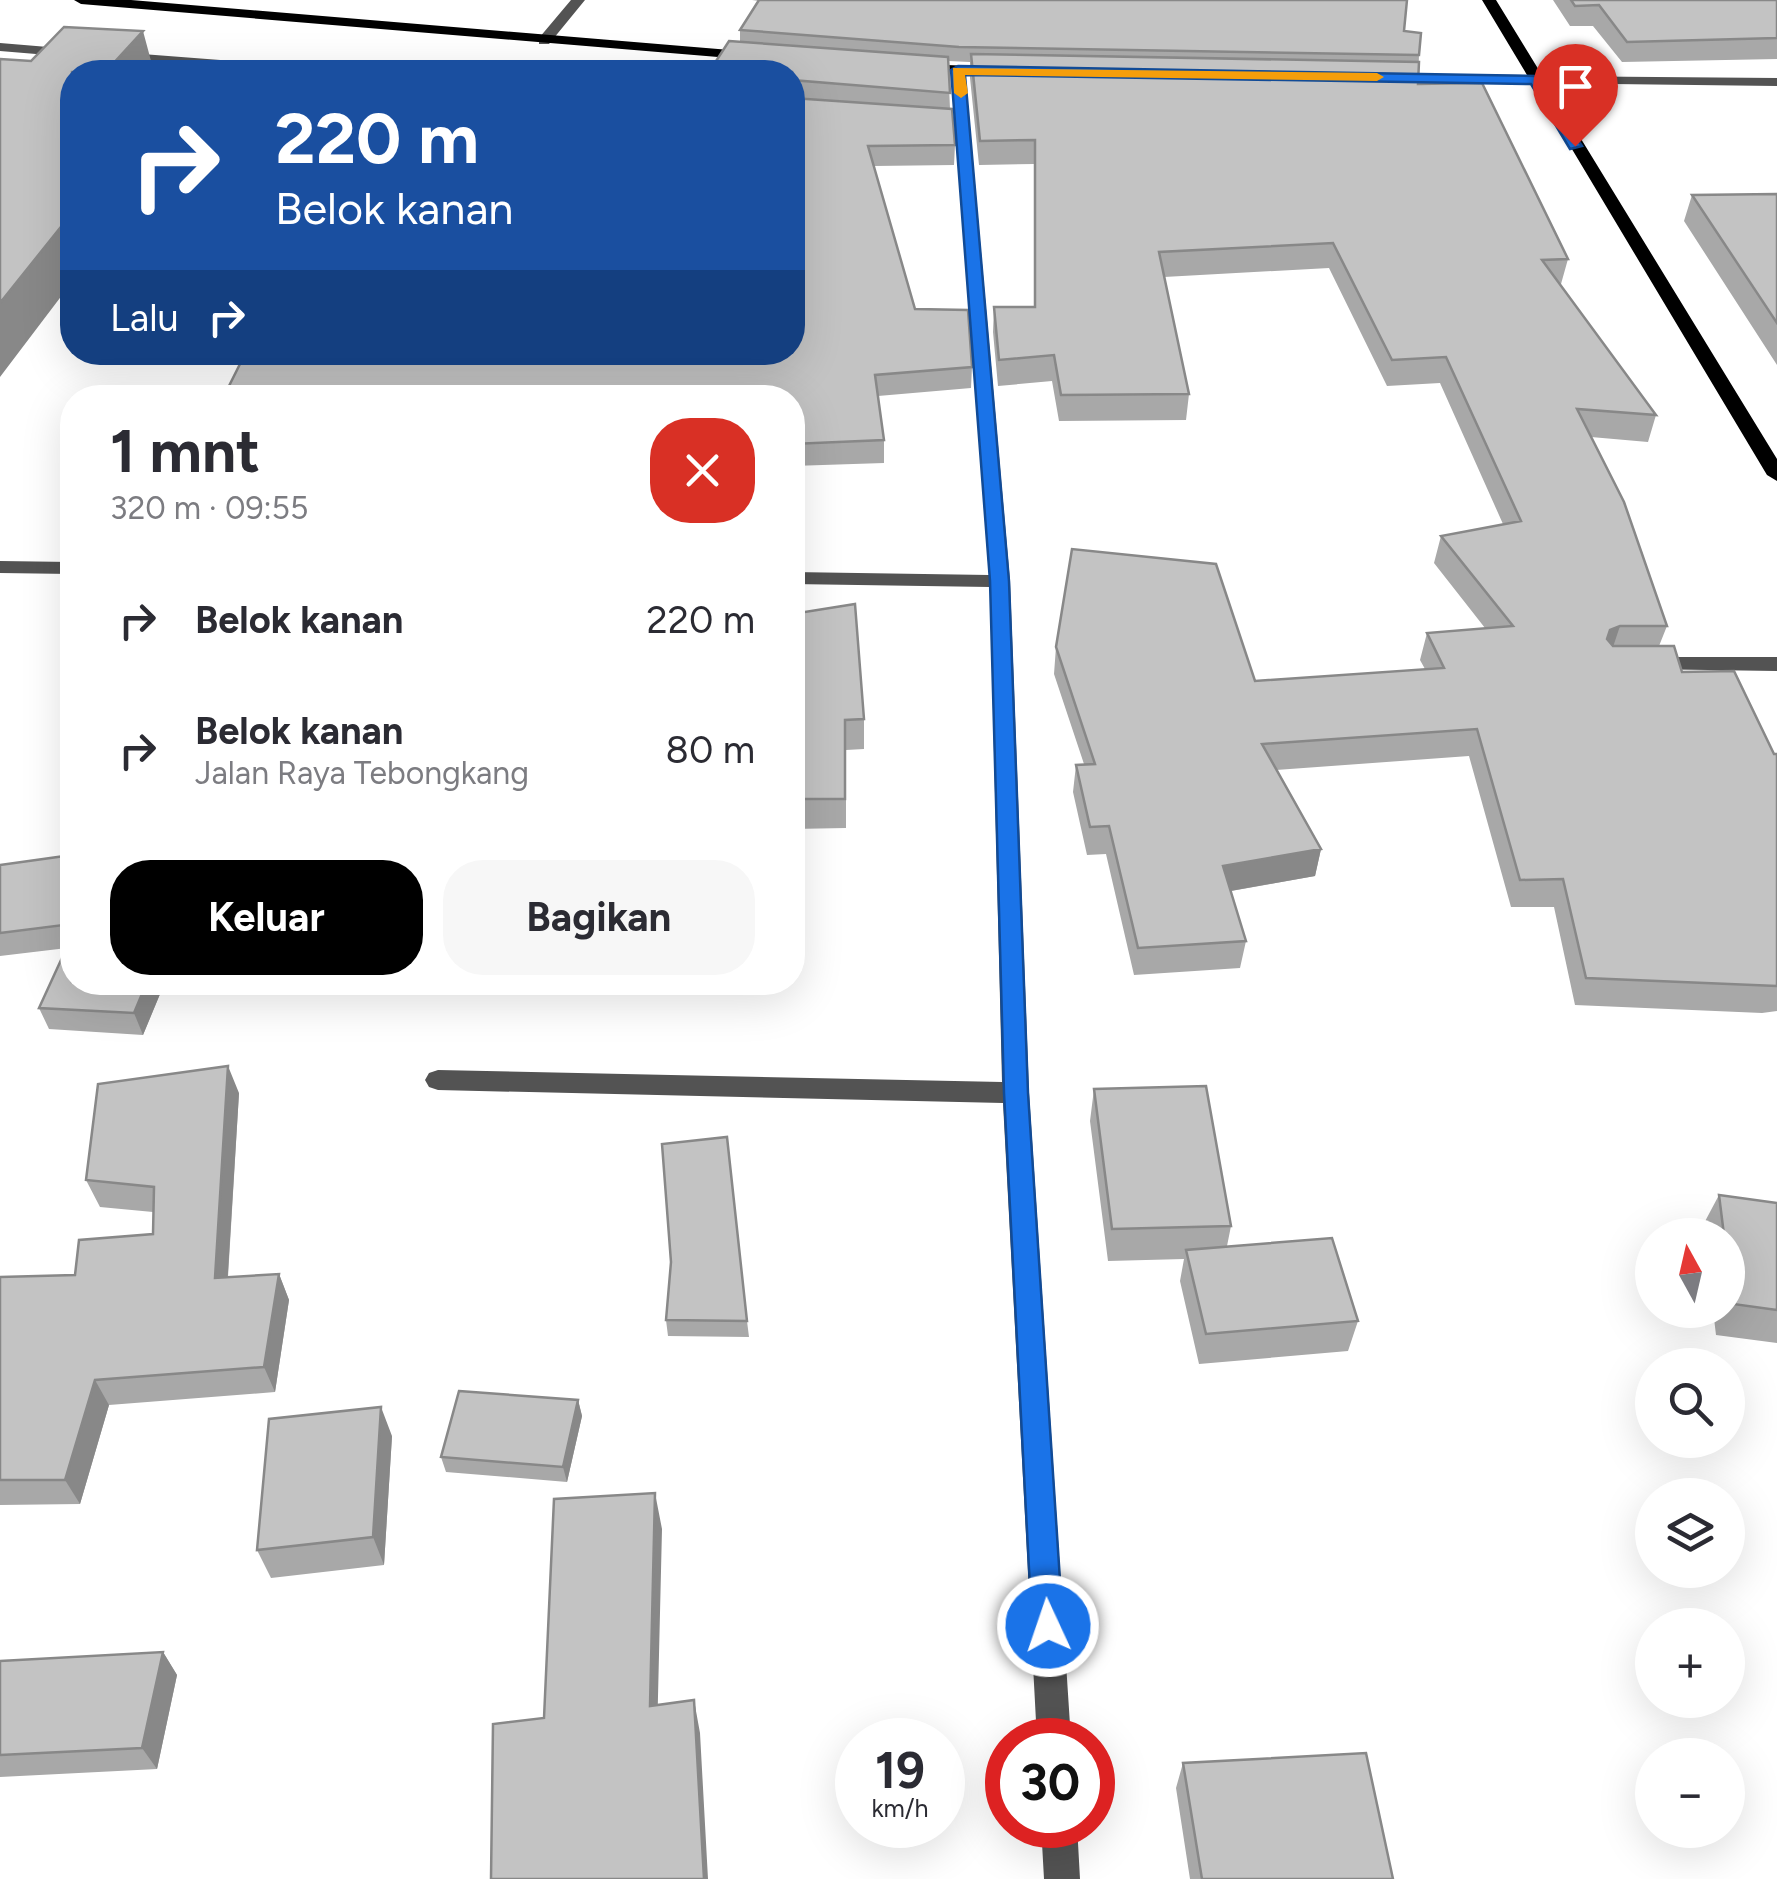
<!DOCTYPE html>
<html lang="id">
<meta charset="utf-8">
<style>
:root{--surface:#fff;--page:#f7f7f7;--text:#2b2b33;--muted:#7c7c81;--accent:#000}
body{margin:0;font-family:Figtree,sans-serif;background:var(--page);color:var(--text);height:100vh;display:flex;flex-direction:column;font-size:38px;white-space:nowrap}
*{box-sizing:border-box;margin:0}
p{font-size:32px;color:var(--muted)}
.icon{flex:none;width:55px;height:55px;fill:none;stroke:currentColor;stroke-width:2;stroke-linecap:round;stroke-linejoin:round}
.map{position:relative;flex:1;overflow:hidden}
.panel{position:absolute;left:60px;top:385px;width:745px;height:610px;display:flex;flex-direction:column;background:var(--surface);border-radius:40px;box-shadow:0 10px 40px #0002}
.panel>*{flex:none}
.top-card{position:absolute;left:60px;top:60px;width:745px;height:305px;border-radius:40px;box-shadow:0 10px 40px #0002;background:#1a4fa0;color:#fff;overflow:hidden}
.needle{width:65px;rotate:352deg}
.fabs{position:absolute;left:1635px;top:1218px;display:grid;gap:20px}
.fabs a{display:grid;place-items:center;width:110px;height:110px;border-radius:50%;background:var(--surface);box-shadow:0 10px 40px #0002;font-size:50px}
.speed{position:absolute;left:835px;top:1718px;display:flex;gap:20px;font-size:50px;font-weight:700;text-align:center}
.speed>*{display:grid;place-content:center;width:130px;height:130px;border-radius:50%;background:var(--surface);box-shadow:0 10px 40px #0002;line-height:1}
.speed small{font-size:25px;font-weight:400}
.speed .limit{border:15px solid #d22;background:#fff;color:#111}
.pin{position:absolute;display:grid;place-items:center;width:85px;height:85px;color:#fff;margin:-102px -42px;border-radius:50% 50% 50% 0;rotate:-45deg;box-shadow:0 0 10px #0007}
.pin .icon{rotate:45deg}
.me{position:absolute;width:110px;margin:-55px;rotate:357deg;stroke-linejoin:round;filter:drop-shadow(0 0 8px #0008)}
.turn{display:flex;align-items:center;gap:35px;height:210px;padding:0 50px;font-size:45px}
.turn .icon{width:130px;height:130px;stroke-width:2.5}
.turn b{display:block;font-size:70px;line-height:85px}
.then{display:flex;align-items:center;height:95px;padding:0 50px;background:#0003;gap:20px;font-size:38px}
.round{display:grid;place-items:center;flex:none;width:105px;height:105px;border-radius:40px;background:var(--page)}
.summary{display:flex;align-items:center;justify-content:space-between;height:170px;padding:0 50px}
h1{font-size:60px;font-weight:700;line-height:75px}
.button{display:flex;gap:20px;margin-top:auto;padding:20px 50px}
.button a{flex:1;height:115px;border-radius:40px;background:var(--accent);color:#fff;font-size:40px;font-weight:700;line-height:115px;text-align:center}
.button a+a{background:var(--page);color:var(--text)}
ul{padding:0;list-style:none}
li{display:flex;align-items:center;gap:30px;height:130px;padding:0 50px}
li div{flex:1}
li b{display:block;font-size:38px}
li em{font-style:normal}
.map>svg:first-child{display:block}
.lines{fill:none;stroke-linecap:round;stroke-linejoin:round}
.minor{fill:#535353;fill-rule:evenodd}
.major{fill:#000;fill-rule:evenodd}
.wall{fill:#a8a8a8}
.shaded-wall{fill:#888}
.building{fill:#c3c3c3;stroke:#888;stroke-width:2.5}
.route{fill:#1a73e8;stroke:#114b97;stroke-width:2.5}
.slow{fill:#f59e0b}
</style>
<div class="map">
<svg width="1777" height="1879" viewBox="0 0 1777 1879">
<rect width="100%" height="100%" fill="#fff"/>
<g class="lines">
<path class="minor" d="M571 0H585L549 44H539V38Z
M0 43 72 49 79 53 72 57 0 51Z
M116 52 326 68 333 72H275L111 59V53Z
M958 66 965 70 1010 581 1029 1093 1071 1740H1037L1003 1103 438 1090 429 1087 425 1080 429 1073 438 1070 1002 1082 990 587 792 584V572L989 575 951 70Z
M1535 76 1777 78V86L1530 83 1528 80Z
M0 561 72 562V574L0 573Z
M1647 657H1777V671L1639 669 1636 664 1639 659Z
M1041 1825H1077L1080 1879H1044Z"/>
<path class="major" d="M74 0H131L754 52 761 56 754 60 81 4Z
M1482 0H1496L1777 459V481L1767 475 1533 84 1383 82 1376 78 1383 74 1527 75Z
M918 64 1003 67 1010 71 1003 75 913 71V65Z"/>
</g>
<path class="wall" d="M752 0H1407L1404 31 1419 55 1418 84 1568 259 1561 284H1560L1656 415 1648 442 1591 437 1667 626 1659 646 1682 672 1774 754H1777V1011L1762 1013 1575 1005 1554 907H1511L1469 756 1276 770 1321 849 1315 876 1231 891 1246 941 1240 968 1134 975 1106 854 1087 855 1073 792 1076 765 1084 764 1054 674 1056 647 1255 681 1425 669 1420 660 1427 633 1485 628 1434 563 1441 536 1503 524 1440 383 1387 386 1329 268 1164 277 1189 394 1186 420 1059 421 1052 381 998 386 993 332 994 307H1034V164L979 165 970 78V62L948 61 950 109 955 145 954 165 874 166 915 309 972 367 971 388 878 396 884 440V463L792 466V72L740 42V30L759 1Z
M1553 0H1777V59L1622 62 1593 26H1570Z
M1777 194V365L1684 221 1692 195Z
M792 614 864 719V749L846 750V828L792 829Z
M72 855V982H165L143 1035 49 1029 39 1008 67 948 0 956V865Z
M1094 1089 1231 1226 1227 1246 1358 1321 1348 1351 1199 1364 1180 1281 1184 1259 1108 1261 1090 1121Z
M239 1093 228 1277 279 1274 289 1300 275 1392 109 1405 80 1504 0 1505V1277L75 1275 153 1234V1212L100 1207 86 1180Z
M1719 1195 1777 1203V1343L1716 1335 1713 1310H1728V1235H1703L1702 1227Z
M666 1320 747 1321 749 1337 668 1336Z
M578 1400 582 1416 567 1482 446 1472 441 1457Z
M392 1436 384 1565 271 1578 257 1550Z
M163 1652 177 1675 157 1769 0 1777V1661Z
M1183 1763 1393 1879H1190L1176 1788Z"/>
<path class="shaded-wall" d="M143 31 154 72 111 66Z
M72 213V282L0 377V303Z
M1620 626 1611 653 1601 657 1610 630Z
M1321 849 1315 876 1219 893 1223 866Z
M147 982H165L143 1035 134 1013Z
M228 1066 239 1093 226 1304 215 1278Z
M279 1274 289 1300 275 1392 264 1367Z
M95 1380 109 1405 80 1504 65 1480Z
M578 1400 582 1416 567 1482 563 1467Z
M381 1407 392 1436 384 1565 373 1537Z
M655 1493 662 1529 657 1738 650 1706Z
M163 1652 177 1675 157 1769 142 1748Z
M694 1700 700 1733 708 1879H704Z"/>
<path class="building" d="M759 0H1407L1404 31 1421 33 1419 55 959 47 740 30Z
M1571 0H1777V38L1627 42 1599 5 1575 6Z
M64 27 143 31 111 66 207 72H72V213L0 303V59L31 61Z
M729 41 948 57 950 93 792 80V72H709Z
M971 54 1419 62 1418 84 1482 83 1568 259 1542 260 1656 415 1577 409 1624 502 1667 626H1620L1610 630 1607 639 1613 646H1674L1682 672 1734 671 1774 754H1777V986L1586 978 1563 879 1520 880 1477 729 1262 744 1321 849 1223 866 1246 941 1138 948 1109 826 1090 827 1076 765 1095 764 1056 647 1072 549 1216 564 1255 681 1444 668 1427 633 1513 626 1441 536 1521 521 1446 357 1392 360 1333 243 1159 252 1189 394 1061 395 1054 355 999 360 994 307H1035V140L980 141Z
M792 98 952 109 955 145 868 146 915 309 968 310 972 367 875 375 884 440 792 444V398H223L246 352H792Z
M1777 194V323L1692 195Z
M855 604 864 719 845 720V799H792V614Z
M72 855V924L0 933V865Z
M72 936V982H147L134 1013 39 1008Z
M228 1066 215 1278 279 1274 264 1367 95 1380 65 1480H0V1277L75 1275 79 1240 153 1234 154 1187 86 1180 98 1084Z
M1206 1086 1231 1226 1112 1229 1094 1089Z
M727 1137 747 1321 666 1320 671 1262 662 1144Z
M1719 1195 1777 1203V1310L1733 1304 1728 1260V1235H1724Z
M1332 1238 1358 1321 1206 1334 1186 1250Z
M459 1391 578 1400 563 1467 441 1457Z
M381 1407 373 1537 257 1550 269 1419Z
M655 1493 650 1706 694 1700 704 1879H491L493 1724 544 1718 554 1499Z
M163 1652 142 1748 0 1755V1661Z
M1366 1753 1393 1879H1202L1183 1763Z"/>
<path class="route" d="M958 66 1535 76 1582 146 1570 149 1531 84 965 75 1009 581 1028 1093 1063 1626 1058 1636 1048 1640 1037 1636 1032 1626 1004 1093 990 581 951 70Z"/>
<path class="slow" d="M953 68 1377 73 1384 77 1377 81 965 75 968 93 961 98 954 93Z"/>
</svg>
<div class="fabs">
<a><svg class="needle" viewBox="-14 -14 28 28"><path d="M0-13l5 13h-10z" fill="#e53935"/><path d="M0 13l5-13h-10z" fill="#7c7c81"/></svg></a>
<a><svg class="icon" aria-label="search" viewBox="0 0 24 24"><circle cx="10" cy="10" r="6"/><path d="M15 15l6 6"/></svg></a>
<a><svg class="icon" aria-label="layers" viewBox="0 0 24 24"><path d="M12 4l9 5-9 5-9-5zM3 14l9 5 9-5"/></svg></a>
<a>+</a>
<a>−</a>
</div>
<div class="speed"><div>19<small>km/h</small></div><div class="limit">30</div></div>
<div class="pin" style="left:1575px;top:146px;background:#d93025"><svg class="icon" aria-label="arrive" viewBox="0 0 24 24"><path d="M6 21V4h12l-3 4 3 4H6"/></svg></div>
<svg class="me" style="left:1048px;top:1626px" viewBox="-20 -20 40 40"><circle r="17" fill="#1a73e8" stroke="#fff" stroke-width="3"/><path d="M0-11L8 9 0 5-8 9z" fill="#fff"/></svg>
<div class="top-card">
<div class="turn"><svg class="icon" aria-label="right" viewBox="0 0 24 24"><path d="M7 20v-9h11M14 6l5 5-5 5"/></svg><div><b>220 m</b>Belok kanan</div></div>
<div class="then">Lalu<svg class="icon" aria-label="right" viewBox="0 0 24 24"><path d="M7 20v-9h11M14 6l5 5-5 5"/></svg></div>
</div>
<section class="panel">
<div class="summary"><div><h1>1 mnt</h1><p>320 m · 09:55</p></div><a class="round" style="background:#d93025;color:#fff"><svg class="icon" aria-label="close" viewBox="0 0 24 24"><path d="M6 6l12 12M18 6L6 18"/></svg></a></div>
<ul>
<li><svg class="icon" aria-label="right" viewBox="0 0 24 24"><path d="M7 20v-9h11M14 6l5 5-5 5"/></svg><div><b>Belok kanan</b></div><em>220 m</em></li>
<li><svg class="icon" aria-label="right" viewBox="0 0 24 24"><path d="M7 20v-9h11M14 6l5 5-5 5"/></svg><div><b>Belok kanan</b><p>Jalan Raya Tebongkang</p></div><em>80 m</em></li>
</ul>
<div class="button"><a>Keluar</a><a>Bagikan</a></div>
</section>
</div>
